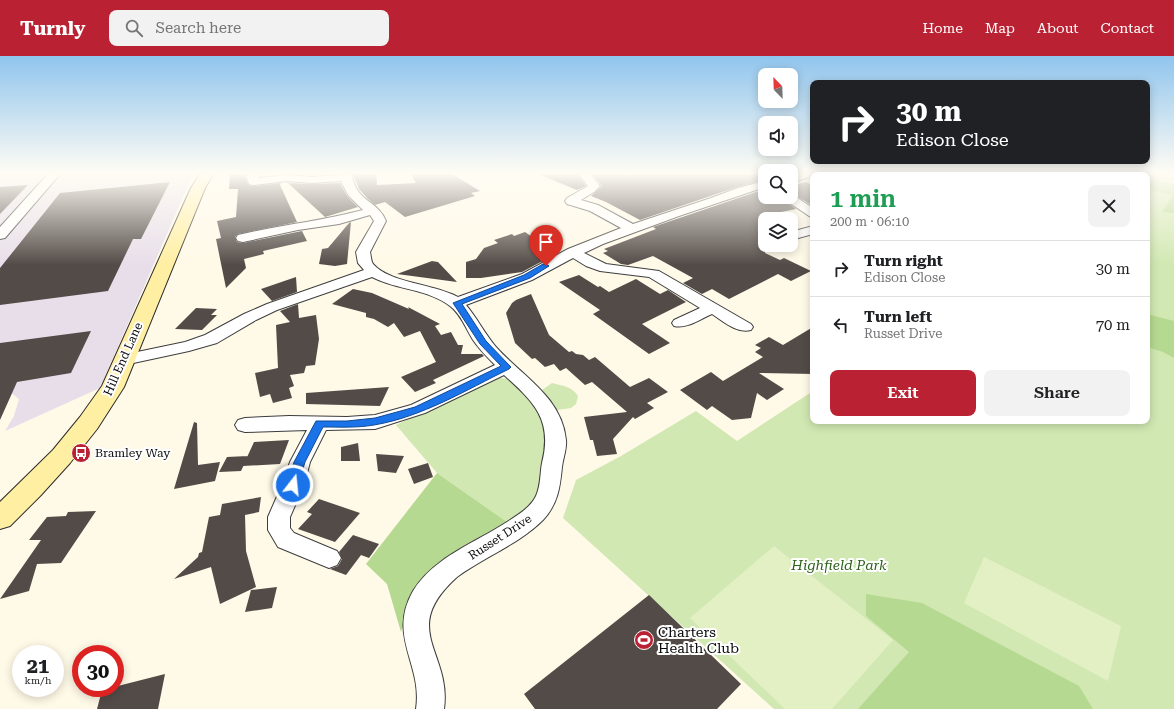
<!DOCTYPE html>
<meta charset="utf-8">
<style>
:root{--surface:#fff;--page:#f2f2f2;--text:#202124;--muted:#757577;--line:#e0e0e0;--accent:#ba2233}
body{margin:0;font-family:"Roboto Serif",serif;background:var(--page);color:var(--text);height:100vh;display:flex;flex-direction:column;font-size:15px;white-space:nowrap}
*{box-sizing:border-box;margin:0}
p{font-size:13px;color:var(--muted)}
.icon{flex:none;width:22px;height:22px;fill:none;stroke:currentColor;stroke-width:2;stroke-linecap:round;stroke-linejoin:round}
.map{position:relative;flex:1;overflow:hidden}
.drawer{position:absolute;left:810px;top:116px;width:340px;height:252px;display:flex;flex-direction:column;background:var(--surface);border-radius:8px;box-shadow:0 2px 10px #0003}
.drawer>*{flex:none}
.guide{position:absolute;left:810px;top:24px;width:340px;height:84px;border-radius:8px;box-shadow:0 2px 10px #0003;background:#202124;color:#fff;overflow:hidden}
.needle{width:26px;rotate:337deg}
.controls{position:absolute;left:758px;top:12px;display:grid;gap:8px}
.controls a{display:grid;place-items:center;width:40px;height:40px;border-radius:8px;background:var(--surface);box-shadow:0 2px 10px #0003;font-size:20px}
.speed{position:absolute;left:12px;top:589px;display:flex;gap:8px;font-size:20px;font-weight:700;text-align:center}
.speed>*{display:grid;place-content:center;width:52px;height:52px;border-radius:50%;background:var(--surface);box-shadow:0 2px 10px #0003;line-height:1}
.speed small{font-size:10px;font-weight:400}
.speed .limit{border:6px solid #d22;background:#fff;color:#111}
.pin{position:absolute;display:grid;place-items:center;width:34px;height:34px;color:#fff;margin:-41px -17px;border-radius:50% 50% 50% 0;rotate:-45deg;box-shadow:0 0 4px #0007}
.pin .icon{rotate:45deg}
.me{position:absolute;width:44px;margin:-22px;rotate:16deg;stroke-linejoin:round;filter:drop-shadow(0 0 3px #0008)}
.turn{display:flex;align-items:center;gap:14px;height:84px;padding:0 20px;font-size:18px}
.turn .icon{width:52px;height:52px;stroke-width:2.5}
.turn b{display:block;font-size:28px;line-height:34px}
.round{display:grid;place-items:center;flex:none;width:42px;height:42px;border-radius:8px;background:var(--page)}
.head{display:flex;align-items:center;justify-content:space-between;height:68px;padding:0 20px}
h1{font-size:24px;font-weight:600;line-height:30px;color:#1e9e55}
.cta{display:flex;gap:8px;margin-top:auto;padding:8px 20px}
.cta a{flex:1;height:46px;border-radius:8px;background:var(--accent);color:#fff;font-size:16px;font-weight:600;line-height:46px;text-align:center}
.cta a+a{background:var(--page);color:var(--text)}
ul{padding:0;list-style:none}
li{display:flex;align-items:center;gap:12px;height:56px;padding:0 20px;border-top:1px solid var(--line)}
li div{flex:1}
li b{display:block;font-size:15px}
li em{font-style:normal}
header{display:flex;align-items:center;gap:24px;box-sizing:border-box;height:56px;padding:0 20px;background:var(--accent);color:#fff}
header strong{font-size:19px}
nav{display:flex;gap:22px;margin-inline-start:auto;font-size:14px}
.search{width:280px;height:36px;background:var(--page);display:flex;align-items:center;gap:10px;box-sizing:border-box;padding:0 14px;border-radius:8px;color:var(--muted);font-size:15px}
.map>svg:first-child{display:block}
.industrial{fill:#e8deea}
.green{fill:#d1e8b2}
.forest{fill:#b6d991}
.pitch{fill:#e3f0c4}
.building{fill:#534b47}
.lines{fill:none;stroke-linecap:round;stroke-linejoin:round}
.street-casing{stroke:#3d3d3d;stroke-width:2}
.secondary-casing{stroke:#2c2c2c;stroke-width:2}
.street{fill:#fff;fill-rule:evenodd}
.secondary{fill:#ffefa2;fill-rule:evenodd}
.route{fill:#1a73e8;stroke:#114b97}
.labels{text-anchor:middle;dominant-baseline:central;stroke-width:4;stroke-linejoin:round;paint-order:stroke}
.street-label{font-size:12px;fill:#0a0a0a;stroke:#fff}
.poi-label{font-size:12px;fill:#0a0a0a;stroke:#fff;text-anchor:start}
.near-park-label{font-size:14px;font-style:italic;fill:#2e611b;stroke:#fff}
.near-poi-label{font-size:14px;fill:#0a0a0a;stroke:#fff;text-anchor:start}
</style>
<header>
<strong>Turnly</strong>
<div class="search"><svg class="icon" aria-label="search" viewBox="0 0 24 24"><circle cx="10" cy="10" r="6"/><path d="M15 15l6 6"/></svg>Search here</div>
<nav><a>Home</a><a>Map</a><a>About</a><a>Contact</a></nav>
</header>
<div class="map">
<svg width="1174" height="653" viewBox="0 0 1174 653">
<rect width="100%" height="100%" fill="#fff9e7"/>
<path class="industrial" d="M0 118H193L100 332 5 375 14 360 19 343 9 335 0 337Z"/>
<path class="green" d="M873 118H1174V653H774L563 462 576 424 621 400 696 355 737 385 813 335V365H1147V119H874Z
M496 322C502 322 509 322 514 325 527 333 545 362 546 376 547 393 544 425 537 439 531 451 518 458 507 466L437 417 396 369Z
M552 327C562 330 572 330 578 340L576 348 571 352 557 354 542 334Z"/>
<path class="forest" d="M1147 122 1174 128V157L1162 156 1173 139 1147 134Z
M1147 258 1174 265V302L1163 296 1147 291Z
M437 417 507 466C472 486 425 506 409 546 406 556 404 566 401 576L387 528 366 508Z
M866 538 922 547 1079 630 1093 653H858L909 596 866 560Z"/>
<path class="pitch" d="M774 490 893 584 832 653H785L690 562Z
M984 501 1121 570 1108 625 964 547Z"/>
<path class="building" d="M230 118H246L245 121 248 129 253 130 281 127 280 129 297 166 238 178 235 181 237 186 243 187 302 175 307 185 263 195 264 198 244 203 246 212 226 232 216 183 221 182 217 165 236 161 238 133H229Z
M353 118H376L377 129 416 127 411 118H452L480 135 471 137 475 140 405 161 385 146 375 149 368 143 359 133Z
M538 118H578L586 130 577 134Z
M592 118H621L624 119 635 118H765V124L737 131 640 164 606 146 591 140 602 130Z
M170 126 141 183H133L108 235 0 249V212L60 137Z
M806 126 813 130V150L791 137V130Z
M288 127 312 128 340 127 347 140 358 151 325 161Z
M28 129 0 158V131Z
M765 133V141H780L796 153 761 160 765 162V197L780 204 784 202 811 215 791 225 778 218 729 243 712 233 702 238 683 227 693 222 653 200 628 209 621 208 603 197 608 195 604 193 656 173 653 171Z
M351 166 347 208 335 210 319 208 322 193 328 192 349 167Z
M525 176 554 196 549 198 552 200 522 216 481 222H466V206L476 203 484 192 498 187 494 184 512 178 514 180Z
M432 205 438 206 457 226 397 218Z
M579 219 598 231 600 230 609 236 636 223 660 238 668 234 686 246 642 268 670 287 649 298 593 258 600 254 559 226Z
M296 221 297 236 272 245 261 233Z
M353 233 372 237 409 253 408 251 440 268 435 270 441 279 451 276 458 289H463L461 298H482L484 300 433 324 436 327 415 336 401 321 436 306 420 275 404 281 394 267 388 271 374 263 366 261V257L332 248Z
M531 238 549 279 569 296 572 295 576 298 583 299 589 304 595 301 630 331 649 322 668 336 647 347 654 352 635 363 633 361 613 383 617 398 597 400 593 384H590L584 361 627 356 592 326 585 329 566 312 560 315 554 308 545 311 535 302 532 303 515 287 506 257 512 247 516 244Z
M298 248 299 262 316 259 319 283 315 309 306 310 304 317 290 319 294 330 289 332 292 342 273 347 270 338 260 341 255 317 278 312 276 269 290 266 280 255Z
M196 252 217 253 211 259H217L202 274 175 273Z
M813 271V318L759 317 784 333 767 344 757 337 751 362 732 364 712 350 707 354 680 334 711 316 723 325 763 301 755 296 761 292 755 289 769 281 783 289Z
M91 275 71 317 17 326 0 364V287Z
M389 331 380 350 306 348V337Z
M194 366 197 367 198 409 220 406 215 425 174 433Z
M289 384 280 408 243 410 254 386Z
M358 387 360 405H341V391Z
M376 398 404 400 396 417 378 415Z
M248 400 241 415 219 416 227 401Z
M428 407 433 421 414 428 408 413Z
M261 441 259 456 245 459 246 495 256 531 220 548 211 511 174 523 198 501 199 497 202 496 209 461 220 459 222 448Z
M319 443 360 457 335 486 298 473 312 458 307 456Z
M96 455 61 507 37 508 29 535 0 543 41 484H29L47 461 66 460 68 456Z
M353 479 379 488 369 502 361 499 346 519 330 513 338 510 342 503 339 496Z
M277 531 272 552 245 556 251 534Z
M649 539 741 628 717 653H535L524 638Z
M165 618 158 653H97L102 634Z"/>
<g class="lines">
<g class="street-casing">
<path id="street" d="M48 118H60L5 182 0 183V171Z
M248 118H259L258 122 287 119 312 121 352 118C355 146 378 144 386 165L370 196C371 200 371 205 373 208 389 227 435 228 458 241L522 218 568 193 621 172 590 155 567 148 565 145 567 142 588 130 579 118H590L600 130 594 136 581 144 598 149 633 168 711 142 738 132 765 125V131L679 160 603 188 584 197 606 208 659 215 751 268 753 271 751 274C737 278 723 265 712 258 700 263 687 273 674 270L672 267 674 264 700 252 649 221 600 215 586 210 573 202 532 224 466 249C477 262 485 278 496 291 522 320 562 341 566 384 567 393 563 402 562 411 560 431 558 448 543 464 519 488 484 501 457 521 398 574 452 596 444 653H416C423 608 387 581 413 535 434 501 475 487 507 466 518 459 531 451 536 440 541 429 540 417 542 407 553 364 534 346 504 319L425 357 375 373 326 374 310 406 304 429 290 461V472L294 477 337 495 341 502 337 509 329 512 278 491 268 474V461L282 429 290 406 307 374 245 376 238 374 235 369 238 364 245 362 289 360 347 361 375 359 411 349 495 309C487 301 479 293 473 284 466 273 461 258 450 250 428 233 397 234 372 221L277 254 256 264 217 287 189 295 124 309 118 308 115 304 118 300 185 286 205 279 244 258 267 248 364 214 358 207 356 196 374 165 370 159 339 168 298 174 243 186 238 185 236 182 238 179C280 169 322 165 363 154L348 139 341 125 312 127 287 125 253 129 249 128 246 120Z
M799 118H814L812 120 791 127V120Z
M791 138 813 152V161L809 160 781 141H791Z
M813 170V178L791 184V176Z"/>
</g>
<g class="secondary-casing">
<path id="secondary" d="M200 118H213L205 132 124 331 97 373 70 407 41 439 10 470 0 473V446L53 394 80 361 102 330 191 132Z"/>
</g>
<use href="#street" class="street"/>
<use href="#secondary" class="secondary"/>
</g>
<linearGradient id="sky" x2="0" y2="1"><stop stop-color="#90c5ee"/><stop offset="0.56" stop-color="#fffcf4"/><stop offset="1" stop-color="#fffcf4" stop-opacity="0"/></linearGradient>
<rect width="1174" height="209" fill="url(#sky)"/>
<path class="route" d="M543 208H546L549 210 530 222 462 248 486 285 509 309 511 311 509 313C466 334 422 361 374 369 357 372 340 371 323 371L305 406 297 432 293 433 289 432 288 429 294 406 316 365H347L375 362 397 356 415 351 501 310 480 288 453 247 524 219Z"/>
<defs>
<g id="bus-disc" transform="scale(1)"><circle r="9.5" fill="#ba2233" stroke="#fff"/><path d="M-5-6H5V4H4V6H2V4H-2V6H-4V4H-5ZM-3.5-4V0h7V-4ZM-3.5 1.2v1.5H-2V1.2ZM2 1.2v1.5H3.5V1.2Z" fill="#fff"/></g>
<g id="stadium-disc" transform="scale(1)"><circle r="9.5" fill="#ba2233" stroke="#fff"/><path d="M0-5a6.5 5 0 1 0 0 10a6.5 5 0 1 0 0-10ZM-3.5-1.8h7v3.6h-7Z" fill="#fff"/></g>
</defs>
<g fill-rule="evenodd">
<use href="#bus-disc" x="81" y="397"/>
<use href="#stadium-disc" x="644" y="584"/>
</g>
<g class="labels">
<g class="street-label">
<text transform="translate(123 303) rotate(-66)">Hill End Lane</text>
<text transform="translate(500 481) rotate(-33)">Russet Drive</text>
</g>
<g class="poi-label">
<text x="95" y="397">Bramley Way</text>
</g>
<g class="near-park-label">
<text x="839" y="509">Highfield Park</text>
</g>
<g class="near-poi-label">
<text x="658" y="576">Charters<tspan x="658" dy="16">Health Club</tspan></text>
</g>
</g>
</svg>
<div class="controls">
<a><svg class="needle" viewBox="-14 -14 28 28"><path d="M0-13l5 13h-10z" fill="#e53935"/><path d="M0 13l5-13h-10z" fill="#757577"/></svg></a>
<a><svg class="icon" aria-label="sound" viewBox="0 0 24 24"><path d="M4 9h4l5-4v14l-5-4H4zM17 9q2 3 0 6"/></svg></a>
<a><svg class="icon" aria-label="search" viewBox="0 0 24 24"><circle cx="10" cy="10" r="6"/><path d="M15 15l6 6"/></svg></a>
<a><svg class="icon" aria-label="layers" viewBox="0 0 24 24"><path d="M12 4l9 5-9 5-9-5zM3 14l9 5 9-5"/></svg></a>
</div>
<div class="speed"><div>21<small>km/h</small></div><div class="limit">30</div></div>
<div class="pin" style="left:546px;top:210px;background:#d93025"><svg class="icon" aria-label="arrive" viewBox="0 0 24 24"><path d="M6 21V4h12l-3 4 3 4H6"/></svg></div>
<svg class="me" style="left:293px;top:429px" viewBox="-20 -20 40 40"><circle r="17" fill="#1a73e8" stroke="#fff" stroke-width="3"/><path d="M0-11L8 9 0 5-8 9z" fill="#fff"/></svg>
<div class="guide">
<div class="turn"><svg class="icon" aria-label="right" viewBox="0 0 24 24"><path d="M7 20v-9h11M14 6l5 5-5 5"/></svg><div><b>30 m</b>Edison Close</div></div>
</div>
<section class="drawer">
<div class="head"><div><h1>1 min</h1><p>200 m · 06:10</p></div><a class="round"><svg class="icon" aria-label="close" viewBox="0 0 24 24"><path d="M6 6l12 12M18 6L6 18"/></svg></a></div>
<ul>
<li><svg class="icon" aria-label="right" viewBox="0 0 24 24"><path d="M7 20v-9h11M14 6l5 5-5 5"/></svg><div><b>Turn right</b><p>Edison Close</p></div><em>30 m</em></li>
<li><svg class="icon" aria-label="left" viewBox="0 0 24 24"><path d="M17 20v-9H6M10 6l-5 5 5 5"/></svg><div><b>Turn left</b><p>Russet Drive</p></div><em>70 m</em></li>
</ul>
<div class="cta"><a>Exit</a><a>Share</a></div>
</section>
</div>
